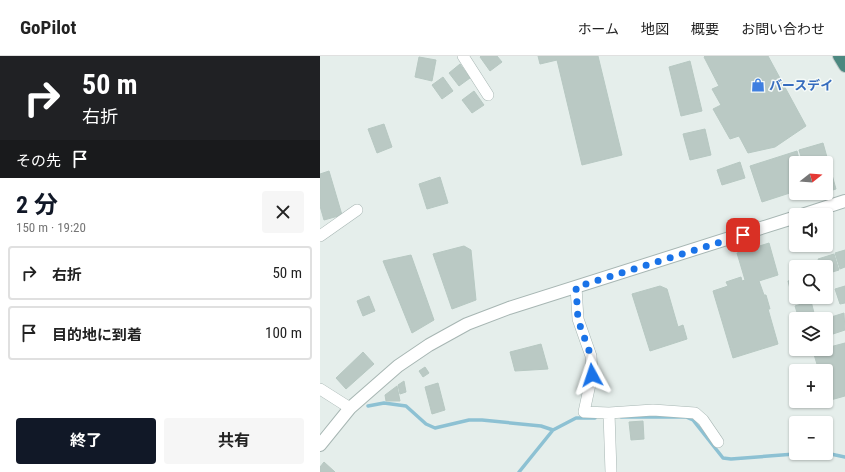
<!DOCTYPE html>
<html lang="ja">
<meta charset="utf-8">
<style>
:root{--surface:#fff;--page:#f6f6f6;--text:#222;--muted:#767676;--line:#e0e0e0;--accent:#111827}
body{margin:0;font-family:"Roboto Condensed","Noto Sans JP",sans-serif;background:var(--page);color:var(--text);height:100vh;display:flex;flex-direction:column;font-size:15px;white-space:nowrap}
*{box-sizing:border-box;margin:0}
p{font-size:13px;color:var(--muted)}
.icon{flex:none;width:22px;height:22px;fill:none;stroke:currentColor;stroke-width:2;stroke-linecap:round;stroke-linejoin:round}
.map{position:relative;flex:1;overflow:hidden}
.panel{display:flex;flex-direction:column;background:var(--surface);width:320px}
.panel>*{flex:none}
.banner{background:#202124;color:#fff;overflow:hidden}
.needle{width:26px;rotate:73deg}
.tools{position:absolute;left:469px;top:100px;display:grid;gap:8px}
.tools a{display:grid;place-items:center;width:44px;height:44px;border-radius:4px;background:var(--surface);box-shadow:0 1px 3px #0004;font-size:20px}
.pin{position:absolute;display:grid;place-items:center;width:34px;height:34px;color:#fff;margin:-17px;border-radius:8px;box-shadow:0 2px 6px #0006}
.me{position:absolute;width:44px;margin:-22px;rotate:355deg;stroke-linejoin:round;filter:drop-shadow(0 0 3px #0008)}
.turn{display:flex;align-items:center;gap:14px;height:84px;padding:0 16px;font-size:18px}
.turn .icon{width:52px;height:52px;stroke-width:2.5}
.turn b{display:block;font-size:28px;line-height:34px}
.then{display:flex;align-items:center;height:38px;padding:0 16px;background:#0003;gap:8px;font-size:15px}
.round{display:grid;place-items:center;flex:none;width:42px;height:42px;border-radius:4px;background:var(--page)}
.head{display:flex;align-items:center;justify-content:space-between;height:68px;padding:0 16px}
h1{font-size:24px;font-weight:700;line-height:30px;color:var(--accent)}
.button{display:flex;gap:8px;margin-top:auto;padding:8px 16px}
.button a{flex:1;height:46px;border-radius:4px;background:var(--accent);color:#fff;font-size:16px;font-weight:700;line-height:46px;text-align:center}
.button a+a{background:var(--page);color:var(--text)}
ul{padding:0;list-style:none}
li{display:flex;align-items:center;gap:12px;height:54px;margin:0 8px 6px;padding:0 8px;border:2px solid var(--line);border-radius:4px}
li div{flex:1}
li b{display:block;font-size:15px}
li em{font-style:normal}
header{display:flex;align-items:center;gap:24px;box-sizing:border-box;height:56px;padding:0 20px;background:var(--surface);border-bottom:1px solid var(--line)}
header strong{font-size:19px}
nav{display:flex;gap:22px;margin-inline-start:auto;font-size:14px}
main{display:flex;flex:1;min-height:0}
.map>svg:first-child{display:block}
.lines{fill:none;stroke-linecap:round;stroke-linejoin:round}
.stream{stroke:#8dc1d3;stroke-width:3.5}
.building{fill:#bac9c4;stroke:#b7c8c2}
.minor-casing{stroke:#a7b6b3;stroke-width:12}
.tertiary-casing{stroke:#a7b6b3;stroke-width:14}
.trunk-casing{stroke:#c1cac8;stroke-width:14}
.minor{stroke:#fff;stroke-width:11}
.tertiary{stroke:#fff;stroke-width:12}
.trunk{stroke:#4c8880;stroke-width:12}
.route{stroke:#1a73e8;stroke-width:7;stroke-dasharray:0 12.6}
.labels{text-anchor:middle;dominant-baseline:central;stroke-width:3;stroke-linejoin:round;paint-order:stroke}
.shop-label{font-size:13px;font-weight:bold;fill:#366cbe;stroke:#f5faf8;text-anchor:start}
</style>
<header>
<strong>GoPilot</strong>
<nav><a>ホーム</a><a>地図</a><a>概要</a><a>お問い合わせ</a></nav>
</header>
<main>
<section class="panel">
<div class="banner">
<div class="turn"><svg class="icon" aria-label="right" viewBox="0 0 24 24"><path d="M7 20v-9h11M14 6l5 5-5 5"/></svg><div><b>50 m</b>右折</div></div>
<div class="then">その先<svg class="icon" aria-label="arrive" viewBox="0 0 24 24"><path d="M6 21V4h12l-3 4 3 4H6"/></svg></div>
</div>
<div class="head"><div><h1>2 分</h1><p>150 m · 19:20</p></div><a class="round"><svg class="icon" aria-label="close" viewBox="0 0 24 24"><path d="M6 6l12 12M18 6L6 18"/></svg></a></div>
<ul>
<li><svg class="icon" aria-label="right" viewBox="0 0 24 24"><path d="M7 20v-9h11M14 6l5 5-5 5"/></svg><div><b>右折</b></div><em>50 m</em></li>
<li><svg class="icon" aria-label="arrive" viewBox="0 0 24 24"><path d="M6 21V4h12l-3 4 3 4H6"/></svg><div><b>目的地に到着</b></div><em>100 m</em></li>
</ul>
<div class="button"><a>終了</a><a>共有</a></div>
</section>
<div class="map">
<svg width="525" height="416" viewBox="0 0 525 416">
<rect width="100%" height="100%" fill="#e5eeeb"/>
<g class="lines">
<path class="stream" d="M48 350 64 347 86 350 106 368 115 372 149 364H162L221 370 233 374
M301 361H366L373 364 403 402 411 403 488 397
M506 397 525 401
M199 416 233 374 256 362H275"/>
</g>
<path class="building" d="M161 0H177L182 6 170 15 160 1Z
M218 0H278L302 99 262 109 237 4 220 8Z
M385 0H448L486 70 455 91 428 97 419 80 410 83 393 53 401 49 392 33 399 30 384 1Z
M99 1 116 4 112 25 95 21Z
M370 5 382 55 361 60 349 11Z
M140 8 150 22 139 30 129 17Z
M123 21 133 35 122 43 112 29Z
M154 35 164 49 152 57 142 44Z
M64 68 72 91 57 97 48 73Z
M385 73 391 99 370 104 363 78Z
M503 87 516 133 506 136V107H483L479 94Z
M477 95 480 107H476V135L442 146 430 110Z
M420 106 425 122 402 129 397 114Z
M9 115 22 159 4 164 0 150V118Z
M120 121 128 147 107 153 99 128Z
M491 137H502L492 140Z
M449 187 458 219 439 225 444 239H446L450 253H448L458 288 413 302 393 235 408 230 406 226 421 221 422 225 425 224 417 197Z
M144 190 151 194 156 244 132 253 113 198Z
M525 194V211L520 213 515 197Z
M514 198 519 214 506 218V211H501L498 203Z
M91 199 114 264 92 277 63 205Z
M476 223V240L472 241 468 225Z
M340 230 347 233 358 271 363 269 367 283 330 295 312 238Z
M525 230V247L520 248 515 233Z
M49 240 55 255 43 260 37 245Z
M491 245 495 261 488 263H479L475 250Z
M524 257 525 274 513 278 508 262Z
M525 287V340L507 345 506 315H499L493 295 506 293V292Z
M221 288 228 313 195 315 190 296Z
M43 296 54 308 26 333 16 322Z
M105 311 109 317 103 321 99 315Z
M84 325 86 336 80 338 78 329Z
M118 327 125 354 112 358 105 331Z
M77 330 80 345H66L65 339Z
M323 365 324 383 311 384 309 366Z
M4 406 15 416H0V411Z"/>
<g class="lines">
<g class="minor-casing">
<path id="minor" d="M143 0 168 39
M0 180 37 154
M256 231 258 263 271 300 272 319 264 356 289 357 333 354 375 357 383 364 398 386
M0 333 30 352
M289 357 291 416"/>
</g>
<g class="tertiary-casing">
<path id="tertiary" d="M482 159 525 145
M0 389 30 352 78 310 109 289 147 268 189 252 476 161"/>
</g>
<g class="trunk-casing">
<path id="trunk" d="M519 0 525 10"/>
</g>
<use href="#minor" class="minor"/>
<use href="#tertiary" class="tertiary"/>
<use href="#trunk" class="trunk"/>
</g>
<g class="lines">
<path class="route" d="M272 319 271 300 258 264 256 231 423 179"/>
</g>
<defs>
<g id="shop-bare" transform="scale(1.08)"><path d="M-5-2.5h2.3a2.7 3.5 0 0 1 5.4 0H5L5.5 6h-11ZM-1.5-2.5h3a1.5 2.3 0 0 0-3 0Z" fill="#3f7fe0" stroke="#f5faf8" stroke-width="2.5" paint-order="stroke"/></g>
</defs>
<g fill-rule="evenodd">
<use href="#shop-bare" x="438" y="29"/>
</g>
<g class="labels">
<g class="shop-label">
<text x="449" y="29">バースデイ</text>
</g>
</g>
</svg>
<div class="tools">
<a><svg class="needle" viewBox="-14 -14 28 28"><path d="M0-13l5 13h-10z" fill="#e53935"/><path d="M0 13l5-13h-10z" fill="#767676"/></svg></a>
<a><svg class="icon" aria-label="sound" viewBox="0 0 24 24"><path d="M4 9h4l5-4v14l-5-4H4zM17 9q2 3 0 6"/></svg></a>
<a><svg class="icon" aria-label="search" viewBox="0 0 24 24"><circle cx="10" cy="10" r="6"/><path d="M15 15l6 6"/></svg></a>
<a><svg class="icon" aria-label="layers" viewBox="0 0 24 24"><path d="M12 4l9 5-9 5-9-5zM3 14l9 5 9-5"/></svg></a>
<a>+</a>
<a>−</a>
</div>
<div class="pin" style="left:423px;top:179px;background:#d93025"><svg class="icon" aria-label="arrive" viewBox="0 0 24 24"><path d="M6 21V4h12l-3 4 3 4H6"/></svg></div>
<svg class="me" style="left:272px;top:319px" viewBox="-20 -20 40 40"><path d="M0-17L14 15 0 8-14 15z" fill="#1a73e8" stroke="#fff" stroke-width="4"/></svg>
</div>
</main>
